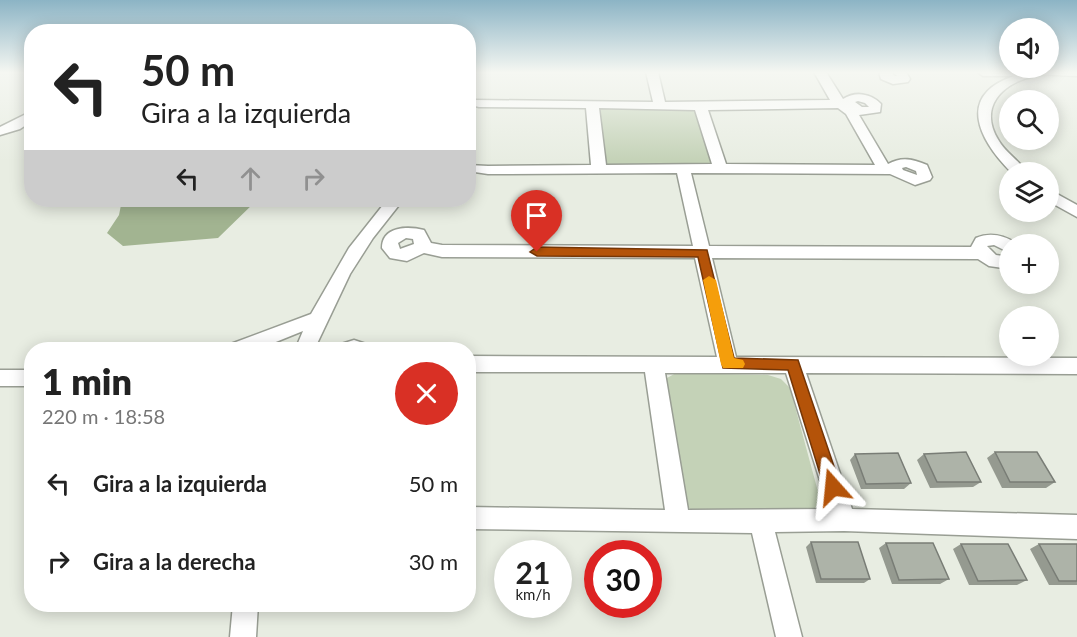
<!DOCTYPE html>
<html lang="es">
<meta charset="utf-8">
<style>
:root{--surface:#fff;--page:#f2f2f2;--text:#222;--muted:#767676}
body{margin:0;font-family:Lato,sans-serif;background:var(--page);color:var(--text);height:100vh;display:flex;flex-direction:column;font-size:22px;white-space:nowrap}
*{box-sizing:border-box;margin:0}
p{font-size:20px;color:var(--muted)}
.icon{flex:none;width:33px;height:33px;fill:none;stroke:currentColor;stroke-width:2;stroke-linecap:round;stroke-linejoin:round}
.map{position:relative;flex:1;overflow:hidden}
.sheet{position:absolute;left:24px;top:342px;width:452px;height:270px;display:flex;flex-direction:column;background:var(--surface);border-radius:24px;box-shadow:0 3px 15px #0003}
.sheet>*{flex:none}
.banner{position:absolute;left:24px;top:24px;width:452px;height:183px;border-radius:24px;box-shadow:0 3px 15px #0003;background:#fff;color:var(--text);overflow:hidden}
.controls{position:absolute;left:999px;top:18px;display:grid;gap:12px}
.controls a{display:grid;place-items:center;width:60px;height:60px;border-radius:50%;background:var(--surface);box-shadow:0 3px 15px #0003;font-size:30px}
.speed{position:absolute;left:494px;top:540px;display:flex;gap:12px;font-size:30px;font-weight:700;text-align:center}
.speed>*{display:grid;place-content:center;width:78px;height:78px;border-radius:50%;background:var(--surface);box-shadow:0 3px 15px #0003;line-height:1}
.speed small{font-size:15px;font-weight:400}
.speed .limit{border:9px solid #d22;background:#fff;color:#111}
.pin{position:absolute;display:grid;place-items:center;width:51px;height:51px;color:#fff;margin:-62px -26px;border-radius:50% 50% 50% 0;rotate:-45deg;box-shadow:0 0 6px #0007}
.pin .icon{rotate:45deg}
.me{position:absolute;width:66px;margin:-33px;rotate:342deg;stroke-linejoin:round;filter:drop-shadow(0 0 4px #0008)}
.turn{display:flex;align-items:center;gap:21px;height:126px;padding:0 18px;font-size:27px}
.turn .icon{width:78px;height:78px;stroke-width:2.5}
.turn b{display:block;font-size:42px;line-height:51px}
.lanes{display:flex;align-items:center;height:57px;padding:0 18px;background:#0003;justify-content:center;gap:30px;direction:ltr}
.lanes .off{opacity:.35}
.round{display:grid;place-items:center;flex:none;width:63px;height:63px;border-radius:32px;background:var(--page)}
.head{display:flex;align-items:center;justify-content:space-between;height:102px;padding:0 18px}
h1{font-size:36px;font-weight:800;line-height:45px}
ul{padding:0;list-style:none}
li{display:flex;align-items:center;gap:18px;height:78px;padding:0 18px}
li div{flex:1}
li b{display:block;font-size:22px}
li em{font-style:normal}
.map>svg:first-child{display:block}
.green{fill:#c4d2b7}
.water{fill:#a2b491}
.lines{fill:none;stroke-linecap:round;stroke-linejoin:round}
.street-casing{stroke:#999e94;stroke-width:3}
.street{fill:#fff;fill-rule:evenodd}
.wall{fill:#959a90}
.building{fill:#adb3a8;stroke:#797d76;stroke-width:1.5}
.route{fill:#b45309;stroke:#753606;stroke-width:1.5}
.slow{fill:#f59e0b}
</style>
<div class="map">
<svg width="1077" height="637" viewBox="0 0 1077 637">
<rect width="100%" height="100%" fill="#e8ede2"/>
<path class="green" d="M592 105 700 106 720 168 599 169Z
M676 373 768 375 781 379 790 388 820 499 815 508 809 511 692 510 683 504 663 386 667 378Z"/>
<path class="water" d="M122 200H257L218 238 123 246 107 233 119 215Z"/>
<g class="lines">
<g class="street-casing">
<path id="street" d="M646 72H658L665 102 830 100 814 72H826L843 99C855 91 871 93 881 104L880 112 859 115 888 164C902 156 913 159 927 165L932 177 930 180 915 185 890 174 691 173 709 246 971 247 976 238C990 232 1003 235 1016 243L1010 244V253L994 245 987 246 996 255 1010 257V269L989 266 978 259 712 258 736 357 1077 358V374L806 373 852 509 1077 515V539L844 531 775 532 802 637H776L752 533 468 529V507L665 510 645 372H468V356L717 357 695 258 442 257 424 253 407 261 390 258 382 248C382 226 408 226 424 230L431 243 442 245 693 246 677 173 488 174 468 171V165L488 166 591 165 586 108 479 107 475 106 473 103 475 100 653 102ZM858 101 865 103 869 107H862L855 102ZM599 108 695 110 712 164 606 165ZM838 108 846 114 875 165 726 164 708 110ZM906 167 916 171 917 175 903 170 902 168ZM406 238 413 239 414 244 400 249 398 243ZM665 373H786L829 509 688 510Z
M879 72H891L895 76H897L893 72H906L910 79 908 82 893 84 881 79Z
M977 72H1077V76C1064 76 1048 73 1035 76 1001 83 978 108 999 141 1006 153 1020 161 1026 172H1011C980 141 955 96 1014 76H983Z
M32 111V121L20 129 0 135V127Z
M1048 189 1077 205V217L1048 201Z
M387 200H403L373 238 350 274 314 350H295L303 331 256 350H226L228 345 311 314 349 248Z
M354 340 369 345 371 350H336L338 345Z
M0 370H32V386H0Z
M233 604H258L256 637H230Z"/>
</g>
<use href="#street" class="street"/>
</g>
<path class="wall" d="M995 452 1055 482 1046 488H1002L987 458Z
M855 454 911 483 904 489H861L850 460Z
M924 454 981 482 973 487 930 488 917 460Z
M811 542 870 579 864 583H816L806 547Z
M886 543 949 579 940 584H892L879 548Z
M961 544 1027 580 1017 585H969L953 549Z
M1039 544H1077V585H1049L1030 549Z"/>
<path class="building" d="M966 452 981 482H937L924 454Z
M995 452H1037L1055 482H1010Z
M898 453 911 483 866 484 855 454Z
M811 542H858L870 579H821Z
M886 543H933L949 579 899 580Z
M961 544H1008L1027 580 978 581Z
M1039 544H1077V581H1059Z"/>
<linearGradient id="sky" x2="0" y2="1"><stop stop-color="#8cb4c5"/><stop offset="0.45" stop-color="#f5f7f2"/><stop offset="1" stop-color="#f5f7f2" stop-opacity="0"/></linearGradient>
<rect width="1077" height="161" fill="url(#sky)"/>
<path class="route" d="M537 247 707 250 734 358 798 360 841 487 839 493 833 495 827 493 824 487 788 370 723 368 698 257 537 256 530 252Z"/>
<path class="slow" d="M709 276 716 280 734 358 743 360 745 364 743 368H723L721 364 703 280Z"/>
</svg>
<div class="controls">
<a><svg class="icon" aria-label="sound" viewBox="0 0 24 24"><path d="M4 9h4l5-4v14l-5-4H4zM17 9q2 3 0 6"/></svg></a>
<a><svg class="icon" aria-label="search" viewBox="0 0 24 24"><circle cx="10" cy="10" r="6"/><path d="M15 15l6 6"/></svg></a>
<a><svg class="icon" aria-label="layers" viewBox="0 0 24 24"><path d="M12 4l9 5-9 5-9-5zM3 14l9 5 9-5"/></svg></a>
<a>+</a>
<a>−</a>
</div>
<div class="speed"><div>21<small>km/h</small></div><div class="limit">30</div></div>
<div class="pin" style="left:537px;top:252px;background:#d93025"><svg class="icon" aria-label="arrive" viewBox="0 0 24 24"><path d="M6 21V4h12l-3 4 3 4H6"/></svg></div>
<svg class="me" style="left:833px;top:487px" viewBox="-20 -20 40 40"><path d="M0-17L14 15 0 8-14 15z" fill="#b45309" stroke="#fff" stroke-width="4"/></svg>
<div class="banner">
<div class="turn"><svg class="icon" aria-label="left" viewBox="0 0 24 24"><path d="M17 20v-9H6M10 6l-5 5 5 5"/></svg><div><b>50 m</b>Gira a la izquierda</div></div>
<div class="lanes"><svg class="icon" aria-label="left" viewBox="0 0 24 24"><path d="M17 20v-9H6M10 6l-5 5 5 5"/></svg><svg class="icon off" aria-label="ahead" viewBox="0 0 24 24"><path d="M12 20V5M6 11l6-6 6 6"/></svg><svg class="icon off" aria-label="right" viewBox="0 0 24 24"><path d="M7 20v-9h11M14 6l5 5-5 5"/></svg></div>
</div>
<section class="sheet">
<div class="head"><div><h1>1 min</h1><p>220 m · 18:58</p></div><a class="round" style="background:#d93025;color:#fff"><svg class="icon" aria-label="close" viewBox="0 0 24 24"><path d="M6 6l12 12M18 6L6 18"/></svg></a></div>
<ul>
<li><svg class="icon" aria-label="left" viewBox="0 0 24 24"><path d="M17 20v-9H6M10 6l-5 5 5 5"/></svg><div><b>Gira a la izquierda</b></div><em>50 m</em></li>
<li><svg class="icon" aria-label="right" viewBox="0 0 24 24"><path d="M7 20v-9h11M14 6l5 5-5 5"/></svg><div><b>Gira a la derecha</b></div><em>30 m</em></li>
</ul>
</section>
</div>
